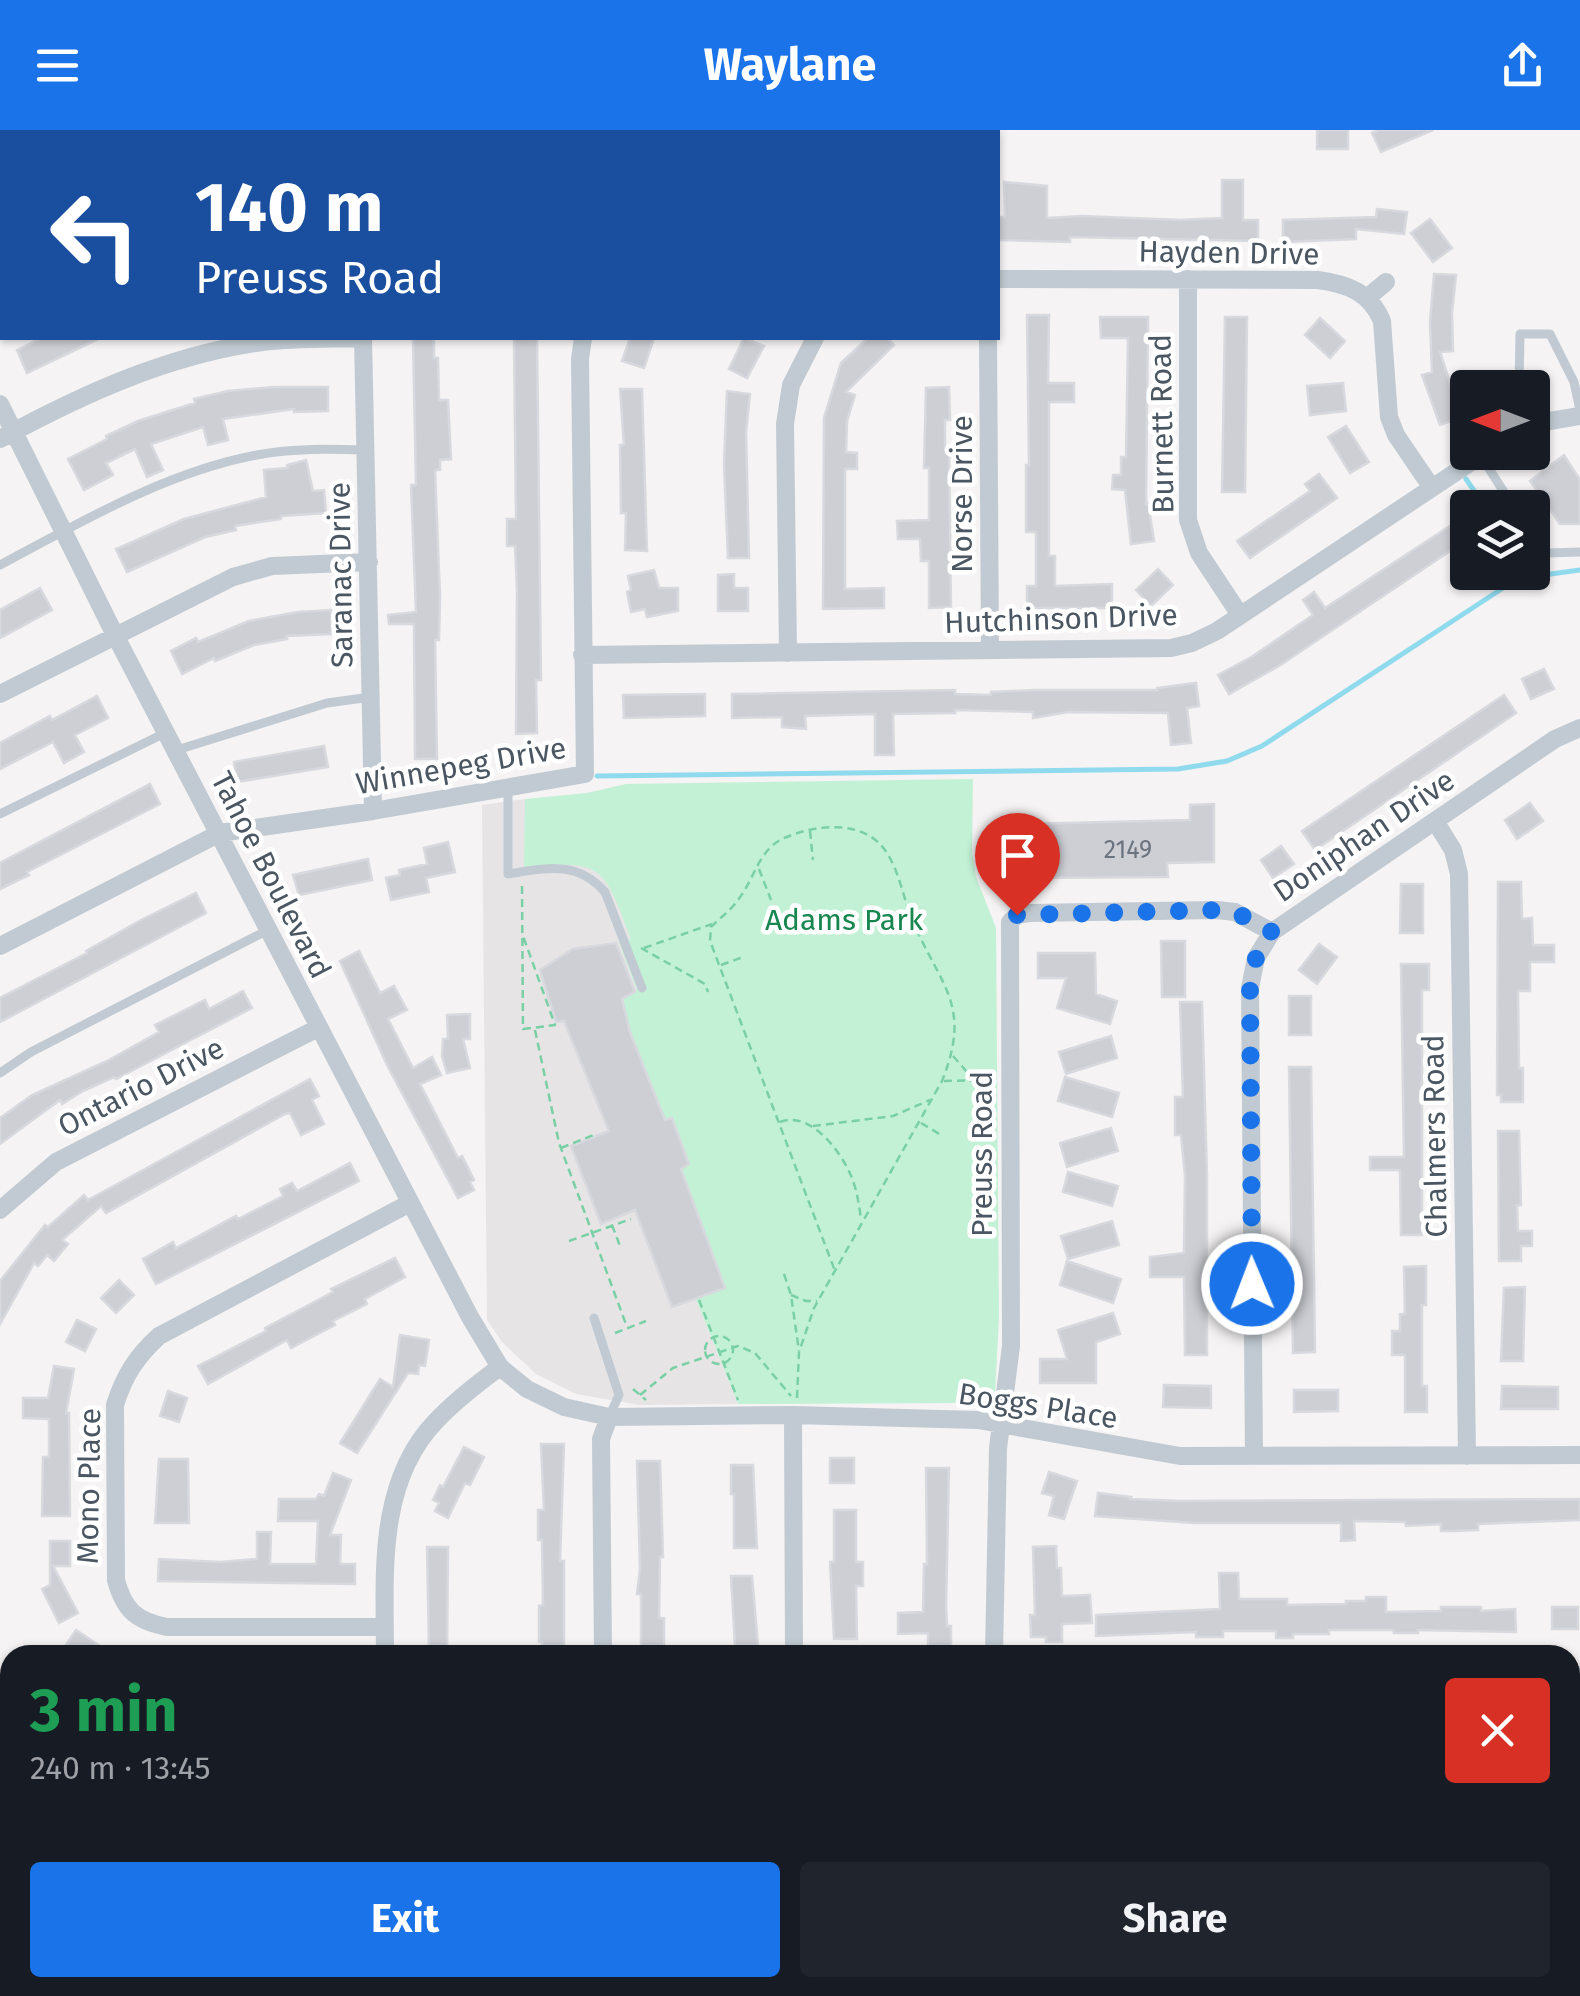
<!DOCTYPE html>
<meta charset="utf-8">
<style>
:root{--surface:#171b24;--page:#20242c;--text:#f1f3f6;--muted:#9ea1a6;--accent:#1a73e8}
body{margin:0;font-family:"Fira Sans",sans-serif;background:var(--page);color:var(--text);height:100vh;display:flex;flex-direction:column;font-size:38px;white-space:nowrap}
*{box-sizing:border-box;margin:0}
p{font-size:32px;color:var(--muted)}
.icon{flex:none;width:55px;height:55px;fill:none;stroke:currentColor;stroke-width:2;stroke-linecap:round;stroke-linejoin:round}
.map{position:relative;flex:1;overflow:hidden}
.details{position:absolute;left:0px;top:1515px;width:1580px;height:352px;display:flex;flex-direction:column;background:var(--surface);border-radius:30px 30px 0 0;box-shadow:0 2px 8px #0004}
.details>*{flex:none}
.top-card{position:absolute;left:0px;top:0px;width:1000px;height:210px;box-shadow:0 2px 8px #0004;background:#1a4fa0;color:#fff;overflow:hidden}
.needle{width:65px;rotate:270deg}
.controls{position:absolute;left:1450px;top:240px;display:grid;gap:20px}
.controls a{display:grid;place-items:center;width:100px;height:100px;border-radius:10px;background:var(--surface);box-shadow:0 2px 8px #0004;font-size:50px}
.pin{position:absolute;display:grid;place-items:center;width:85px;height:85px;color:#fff;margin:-102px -42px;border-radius:50% 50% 50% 0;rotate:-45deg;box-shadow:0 0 10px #0007}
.pin .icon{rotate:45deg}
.me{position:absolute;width:110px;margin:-55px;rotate:359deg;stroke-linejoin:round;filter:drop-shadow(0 0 8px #0008)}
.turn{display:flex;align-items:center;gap:35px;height:210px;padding:0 30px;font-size:45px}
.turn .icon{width:130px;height:130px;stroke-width:2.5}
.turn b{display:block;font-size:70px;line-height:85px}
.round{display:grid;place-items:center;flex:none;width:105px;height:105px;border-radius:10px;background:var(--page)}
.headline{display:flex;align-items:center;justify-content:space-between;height:170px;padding:0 30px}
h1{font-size:60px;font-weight:700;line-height:75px;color:#1e9e55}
.action{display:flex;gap:20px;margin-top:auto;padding:20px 30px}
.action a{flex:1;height:115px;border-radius:10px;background:var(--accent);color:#fff;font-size:40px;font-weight:700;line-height:115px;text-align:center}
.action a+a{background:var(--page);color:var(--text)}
header{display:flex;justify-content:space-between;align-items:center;height:130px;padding:0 30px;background:var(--accent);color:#fff;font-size:45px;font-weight:700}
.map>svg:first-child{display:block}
.education{fill:#e6e4e5}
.green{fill:#c3f1d5}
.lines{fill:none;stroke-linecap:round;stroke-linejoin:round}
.stream{stroke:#90daee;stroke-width:5}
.building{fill:#cdcfd5;stroke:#d7d9de;stroke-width:2.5}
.path{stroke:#7ad0a6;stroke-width:2.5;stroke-dasharray:8 5;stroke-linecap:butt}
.service{stroke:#c1cad2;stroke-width:9}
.minor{stroke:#c1cad2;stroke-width:18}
.primary{stroke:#b3c2d1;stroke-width:28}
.route{stroke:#1a73e8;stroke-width:18;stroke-dasharray:0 32.4}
.labels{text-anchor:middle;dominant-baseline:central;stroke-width:9;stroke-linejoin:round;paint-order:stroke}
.number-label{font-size:25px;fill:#6b747e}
.street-label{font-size:30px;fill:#4a5661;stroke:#fff}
.park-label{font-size:30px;fill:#17864f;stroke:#fff}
</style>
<header><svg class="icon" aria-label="menu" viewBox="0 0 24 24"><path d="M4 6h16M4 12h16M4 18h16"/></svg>Waylane<svg class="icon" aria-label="share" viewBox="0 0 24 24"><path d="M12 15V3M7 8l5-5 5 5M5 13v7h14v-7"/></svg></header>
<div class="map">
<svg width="1580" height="1866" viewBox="0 0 1580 1866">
<rect width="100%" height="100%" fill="#f5f3f3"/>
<path class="education" d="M525 669V737L575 733 594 739 609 751 631 810 824 1127 696 1169 738 1274 640 1275 576 1264 536 1244 502 1212 487 1190 482 675Z"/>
<path class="green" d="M973 649 972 722 976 747 996 798 999 1187 995 1264 985 1277 955 1273 738 1274 696 1169 724 1157 681 1039 689 1034 672 989 665 990 630 902 623 869 637 860 619 812 631 809C604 739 605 728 524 738L525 669 587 663 626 654Z"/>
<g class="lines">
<path class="stream" d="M1466 349 1486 378
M597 646 1178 639 1227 631 1262 616 1506 456 1536 446 1580 440"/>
</g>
<path class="building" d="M1317 0H1348V19H1317Z
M1379 0H1433L1381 22 1372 3Z
M1222 50H1243V90H1258V111L1070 107V112L998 110V87H1005L1004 52 1047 56V88L1082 86 1181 90 1222 88Z
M1377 79 1407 82 1404 104 1356 99V109L1283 112V90L1376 87Z
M1430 89 1452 118 1433 132 1411 103Z
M1434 144 1456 145 1452 183 1453 221 1440 222 1452 259 1464 255 1468 264V274L1457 278 1460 288 1440 295 1422 245 1432 242 1430 192Z
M1027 185H1049L1048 253H1074V272H1049V426H1055V456L1112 454V478H1027V456H1036V402H1026V335H1029Z
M1100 187H1148L1146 374 1148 373 1154 411 1131 414 1125 360 1112 359 1113 345H1121V327H1126L1128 208H1101Z
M1225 187H1247L1245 362H1222Z
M1320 188 1345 211 1330 228 1305 205Z
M42 208H100L27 243 17 220Z
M413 208H434V228H438L439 270H448L451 329 440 330V340H435L440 467 439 510H435L437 629H415L414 494H389L388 485 416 482 411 355H416Z
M514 208H537L541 550H536L537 603 516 604 517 460 515 416H507V389H516Z
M630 208H654L644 238 622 231Z
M744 208 764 216 747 248 729 239Z
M868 208H887L894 215 846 262 855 265 847 291 846 322 857 323V339H845V459L884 458V478L823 479 824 288 841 233Z
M1343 253 1346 281 1310 285 1307 256Z
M275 257H328V281L294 282V279L223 289 228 310 208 315 203 297 151 314 163 340 147 347 135 319 106 333 113 345 84 360 68 329 107 309 106 306 138 291 195 273 194 269 228 261Z
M949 257 950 290H945V317H949L951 477 929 478V431H921L920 409H898L897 391 929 390V338H924L926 258Z
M620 259H642L647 421 625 420 626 383H621L620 315H624Z
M727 261 750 264 746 302 749 428H728L724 334Z
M1346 296 1369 332 1350 343 1328 307Z
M1564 325 1580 350V394H1560L1530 351Z
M306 330 313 361 324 360 326 383 281 386V389L235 396 236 400 205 407 127 442 116 419 184 389 266 367 264 340 288 338 287 335Z
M1319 344 1337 368 1250 428 1237 411 1310 361 1305 354Z
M1468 384V428L1459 415 1279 536 1229 564 1218 545 1253 526 1313 485 1303 470 1314 462 1325 478Z
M1158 439 1173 455 1151 476 1136 460Z
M654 440 659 458H678V481L647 487 645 479 631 482 627 462 631 460 628 446Z
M734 444V458H748V481H718V445Z
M40 458 52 480 0 508V480Z
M331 480 332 504 286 506 287 509 254 515 215 531 214 528 182 544 171 521 196 508 198 512 249 491 298 482Z
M1544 539 1554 559 1531 569 1522 549Z
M1196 553 1199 576 1187 578 1191 613 1171 615 1168 583 1068 582 1033 588V582L955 580V583L893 584 894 625H875V584L805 586 806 599 782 597V587L732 588V564L955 560V564L991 565V562L1036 560H1157V558Z
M705 564V586L624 588 623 565Z
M1504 565 1516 583 1315 720 1302 701Z
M97 566 108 588 75 605 84 622 64 633 53 612 0 639V613L50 586 52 590Z
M324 616 328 637 237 652 234 632Z
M150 654 160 674 27 742 29 745 0 759V733Z
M1530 673 1543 691 1517 709 1505 690Z
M1214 674V732L1167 733 1168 747 1025 748 1024 694 1190 690V675Z
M448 712 455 742 426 748 429 762 391 770 386 748 400 745 399 740 427 734 424 718Z
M1281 716 1294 734 1273 748 1261 730Z
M368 729 372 750 299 765 293 745Z
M1498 752H1521L1522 789 1532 788 1533 815H1554V832H1530V861H1518L1519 938H1523V972H1501V965H1497Z
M1401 754H1423V803H1400Z
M196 763 206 783 0 892V868L87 823 86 821 141 790Z
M1161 811H1185V867H1162Z
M616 813 635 862 622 869 630 902 665 990 672 988 689 1034 681 1039 725 1158 672 1177 635 1080 601 1094 571 1016 609 1001 564 891 556 892 540 840 573 819Z
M1319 814 1337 827 1317 854 1299 840Z
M359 821 380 863 394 856 407 880 388 889 413 938 432 927 441 945 420 954 458 1028 462 1026 474 1050 470 1052 474 1060 458 1068 387 935 340 831Z
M1038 823H1095L1096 864 1117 871 1110 894 1057 878 1066 848H1038Z
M1401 834H1429V860H1422V1105H1401L1400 1040H1370V1027H1404Z
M243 861 252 878 116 949 114 947 83 961 62 974 60 970 0 1014V988L32 965 107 931 159 902 155 895 205 870 209 879Z
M1289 866H1311V905H1289Z
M1180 872H1202L1207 1046V1225H1185L1184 1147H1150V1127L1184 1123 1185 1046 1181 1005H1175V967H1183Z
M470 884V909H463L470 938 447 943 442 926 443 909H448L447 885Z
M1111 906 1117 928 1066 944 1059 922Z
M1289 937H1311L1315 1222 1293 1223Z
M1065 947 1119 963 1112 987 1058 971Z
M310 949 319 966 312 970 324 994 301 1005 290 983 285 984 106 1083 101 1076 62 1110 68 1114 54 1131 47 1125 38 1136 34 1133 0 1194V1151L45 1095 48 1097 84 1065 88 1070Z
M1111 998 1118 1021 1067 1037 1060 1013Z
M1498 1001H1519L1521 1075 1517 1076 1518 1101H1532V1116H1521V1131H1499Z
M350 1033 359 1051 156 1154 143 1129 173 1112 176 1118 236 1086 238 1089 283 1066 280 1059 292 1053 297 1061Z
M1068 1042 1118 1056 1112 1076 1063 1062Z
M1112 1091 1119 1115 1068 1129 1061 1106Z
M395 1128 405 1147 365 1169 367 1174 333 1191 335 1195 291 1218 287 1210 208 1254 198 1236 266 1201 265 1198 333 1162 331 1159Z
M1067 1131 1121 1149 1113 1173 1060 1155Z
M1426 1136V1175H1422V1256H1427V1282H1405V1225H1392V1201H1400V1184H1405L1404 1137Z
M119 1150 134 1165 116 1183 101 1168Z
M1525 1157 1523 1231H1501L1504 1158Z
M1113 1183 1120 1204 1096 1212V1253H1040V1229H1067L1058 1200Z
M77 1190 96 1199 85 1221 66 1212Z
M400 1205 429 1210 425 1236 419 1235 418 1244 408 1243 357 1323 340 1313 380 1249 393 1257Z
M54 1236 74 1239 66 1283H69L70 1386H42L43 1327H49V1289L23 1288V1268H48Z
M1164 1255 1211 1256V1278L1163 1277Z
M1502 1256 1558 1257V1279H1501Z
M1294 1260H1338V1281L1294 1282Z
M168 1261 187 1268 179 1292 160 1286Z
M541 1314H564L560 1431H564V1525H542V1512H539V1476L543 1475 542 1410H538V1380H544Z
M464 1317 484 1327 470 1355 465 1353 448 1388 435 1381 439 1373 433 1370 440 1355 443 1357Z
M830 1328H854V1353H830Z
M159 1329H188L189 1393H155Z
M637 1331H660L663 1427H660L659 1488H664V1517H641V1464H637L640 1439Z
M731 1335H753L757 1418H734V1364H731Z
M926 1338H949L946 1476 947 1496H951V1525H928V1503L898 1504V1483L923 1482 924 1434H927Z
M1049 1342 1077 1351 1064 1389 1049 1385 1054 1366 1042 1363Z
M333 1343 351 1350 330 1405H341L340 1434H355V1454L158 1451 159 1429 220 1432 257 1429V1402H271L270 1434H316L318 1391H278L279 1369H316L319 1364 324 1366Z
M1098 1363 1131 1367 1130 1369 1180 1371 1580 1369V1390L1478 1394V1400L1451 1401H1441V1394L1406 1396 1405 1392 1354 1391 1355 1410 1341 1411V1393H1195L1095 1386Z
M834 1380H856V1432H863V1456H856L857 1509H834L830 1432H834Z
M50 1411H70V1436H53L78 1483 59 1493 42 1459 50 1455Z
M1056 1416 1057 1438H1061L1062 1466 1090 1465 1092 1493 1062 1494V1512H1046V1507H1031L1030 1485H1035L1033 1417Z
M427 1417H448L447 1525H432L429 1519Z
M1219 1443H1238L1239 1469H1287V1475L1346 1474V1471H1366V1467H1386V1482L1441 1481V1477H1481V1481L1515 1479 1516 1502 1418 1500V1503H1394L1393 1500H1329V1504H1293V1508H1276V1501H1223V1507H1196V1502L1096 1506V1485L1220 1479Z
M731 1446H752L758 1516H735Z
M1552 1477H1578V1499H1552Z
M76 1500 113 1525H59Z"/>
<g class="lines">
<path class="path" d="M810 701 813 730
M759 739 771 770
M522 756 523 899 555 895 522 803
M641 818 705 854 708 862
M644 818 712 794
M721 835 743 827
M535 900 559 1013 627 1197
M953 926 974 950
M944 951 991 950
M780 992C811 980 842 1023 852 1048 857 1061 859 1075 861 1089
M921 993 941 1005
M813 996 893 986 930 970
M561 1018 596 1004
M612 1095 620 1116
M569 1111 631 1089
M784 1144 791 1165 799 1221
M791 1165 806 1171H817
M699 1170 738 1270
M615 1203 646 1191
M705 1220a14 14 0 1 1 28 0a14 14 0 1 1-28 0Z
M633 1259 646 1270
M640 1265 673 1238 738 1216 755 1223 791 1266
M797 1268 799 1222 814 1178 942 951C972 876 942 858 914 794 904 772 900 743 887 723 865 688 815 694 782 709 758 721 754 750 738 770 731 780 720 788 711 797L710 811 835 1141
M958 1271 985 1267"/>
<path class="service" d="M0 183 2 181
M1519 258 1520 204H1550L1574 252 1580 280
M1481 326 1514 378
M1532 406 1547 423 1580 422
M0 435C81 392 166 342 257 325 293 318 331 319 366 320
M177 620 327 573 371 567
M508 658V744C546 738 577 730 605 762L642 858
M0 684 167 602
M0 943 31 922 268 800
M594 1188 619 1265 609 1287
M1570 1681H1580
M1570 1776H1580
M889 1858 896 1866
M1221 1858V1866
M1519 1858V1866
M801 1866 810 1858"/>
<path class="minor" d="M123 2V0
M364 2V0
M656 2V0
M998 149 1318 150C1347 154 1370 162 1382 191L1389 287 1396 305 1432 358
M1188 149V390L1199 423 1240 485
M1367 168 1386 152
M363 208 373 681
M988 208 990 520
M0 274 115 505 470 1187 500 1237 527 1259 564 1277 609 1287 793 1285 978 1290 1180 1326 1580 1325
M1532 294 1580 286
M0 309C83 264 168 225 262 212 295 208 330 209 363 208
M788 523 785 294 791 255 815 208
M582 525 1171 518 1192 513 1217 501 1486 322
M0 564 233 447 272 436 369 432
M1435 691 1453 720 1459 744 1467 1326
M0 816 220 703 373 681 585 644 580 229 583 208
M0 1080 56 1032 318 898
M793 1285 794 1525
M1254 1326 1250 858 1256 828 1272 802 1555 609 1580 598
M385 1497H167C136 1491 124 1480 116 1450L115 1275C124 1246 136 1227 159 1206L410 1073
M385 1525C385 1447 376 1353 436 1291 455 1271 478 1253 500 1237
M603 1525 601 1309 609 1287
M994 1525 998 1318 1011 1216 1010 792 1017 785 1029 783 1217 780 1235 782 1272 802
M1570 1545H1580
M0 1696H10
M605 1858V1866
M1017 1858 1024 1866
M382 1866V1858"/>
<path class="primary" d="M1570 1843H1580
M1095 1866 1115 1858"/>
</g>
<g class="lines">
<path class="route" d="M1017 785 1217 780 1235 782 1272 802 1256 828 1250 858 1252 1154"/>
</g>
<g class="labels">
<g class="number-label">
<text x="1128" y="720">2149</text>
</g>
<g class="street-label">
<text transform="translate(1229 123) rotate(1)">Hayden Drive</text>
<text transform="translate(1162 294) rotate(-91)">Burnett Road</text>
<text transform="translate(962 364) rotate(-90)">Norse Drive</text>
<text transform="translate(341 445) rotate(-91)">Saranac Drive</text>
<text transform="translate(1061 489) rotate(-2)">Hutchinson Drive</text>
<text transform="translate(461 636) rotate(-10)">Winnepeg Drive</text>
<text transform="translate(1364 706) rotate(-34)">Doniphan Drive</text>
<text transform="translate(271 745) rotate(63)">Tahoe Boulevard</text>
<text transform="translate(141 957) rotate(-27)">Ontario Drive</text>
<text transform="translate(1435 1006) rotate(-91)">Chalmers Road</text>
<text transform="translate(982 1024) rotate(-90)">Preuss Road</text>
<text transform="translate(1038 1276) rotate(9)">Boggs Place</text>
<text transform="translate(89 1356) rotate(-89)">Mono Place</text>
</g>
<g class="park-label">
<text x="844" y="790">Adams Park</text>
</g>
</g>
</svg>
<div class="controls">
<a><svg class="needle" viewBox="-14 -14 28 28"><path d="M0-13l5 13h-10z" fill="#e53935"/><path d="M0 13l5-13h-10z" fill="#9ea1a6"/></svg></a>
<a><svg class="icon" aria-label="layers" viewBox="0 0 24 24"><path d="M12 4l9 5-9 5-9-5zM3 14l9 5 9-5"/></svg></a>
</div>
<div class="pin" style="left:1017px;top:785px;background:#d93025"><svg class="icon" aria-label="arrive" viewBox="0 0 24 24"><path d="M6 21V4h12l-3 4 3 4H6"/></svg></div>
<svg class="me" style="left:1252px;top:1154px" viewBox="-20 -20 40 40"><circle r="17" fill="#1a73e8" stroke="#fff" stroke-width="3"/><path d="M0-11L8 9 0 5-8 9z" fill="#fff"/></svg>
<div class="top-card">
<div class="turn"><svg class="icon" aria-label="left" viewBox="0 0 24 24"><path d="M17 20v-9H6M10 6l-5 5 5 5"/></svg><div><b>140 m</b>Preuss Road</div></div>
</div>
<section class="details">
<div class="headline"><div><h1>3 min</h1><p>240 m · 13:45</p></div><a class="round" style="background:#d93025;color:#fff"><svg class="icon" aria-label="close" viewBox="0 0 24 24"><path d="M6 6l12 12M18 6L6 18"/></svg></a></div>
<div class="action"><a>Exit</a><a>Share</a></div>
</section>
</div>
